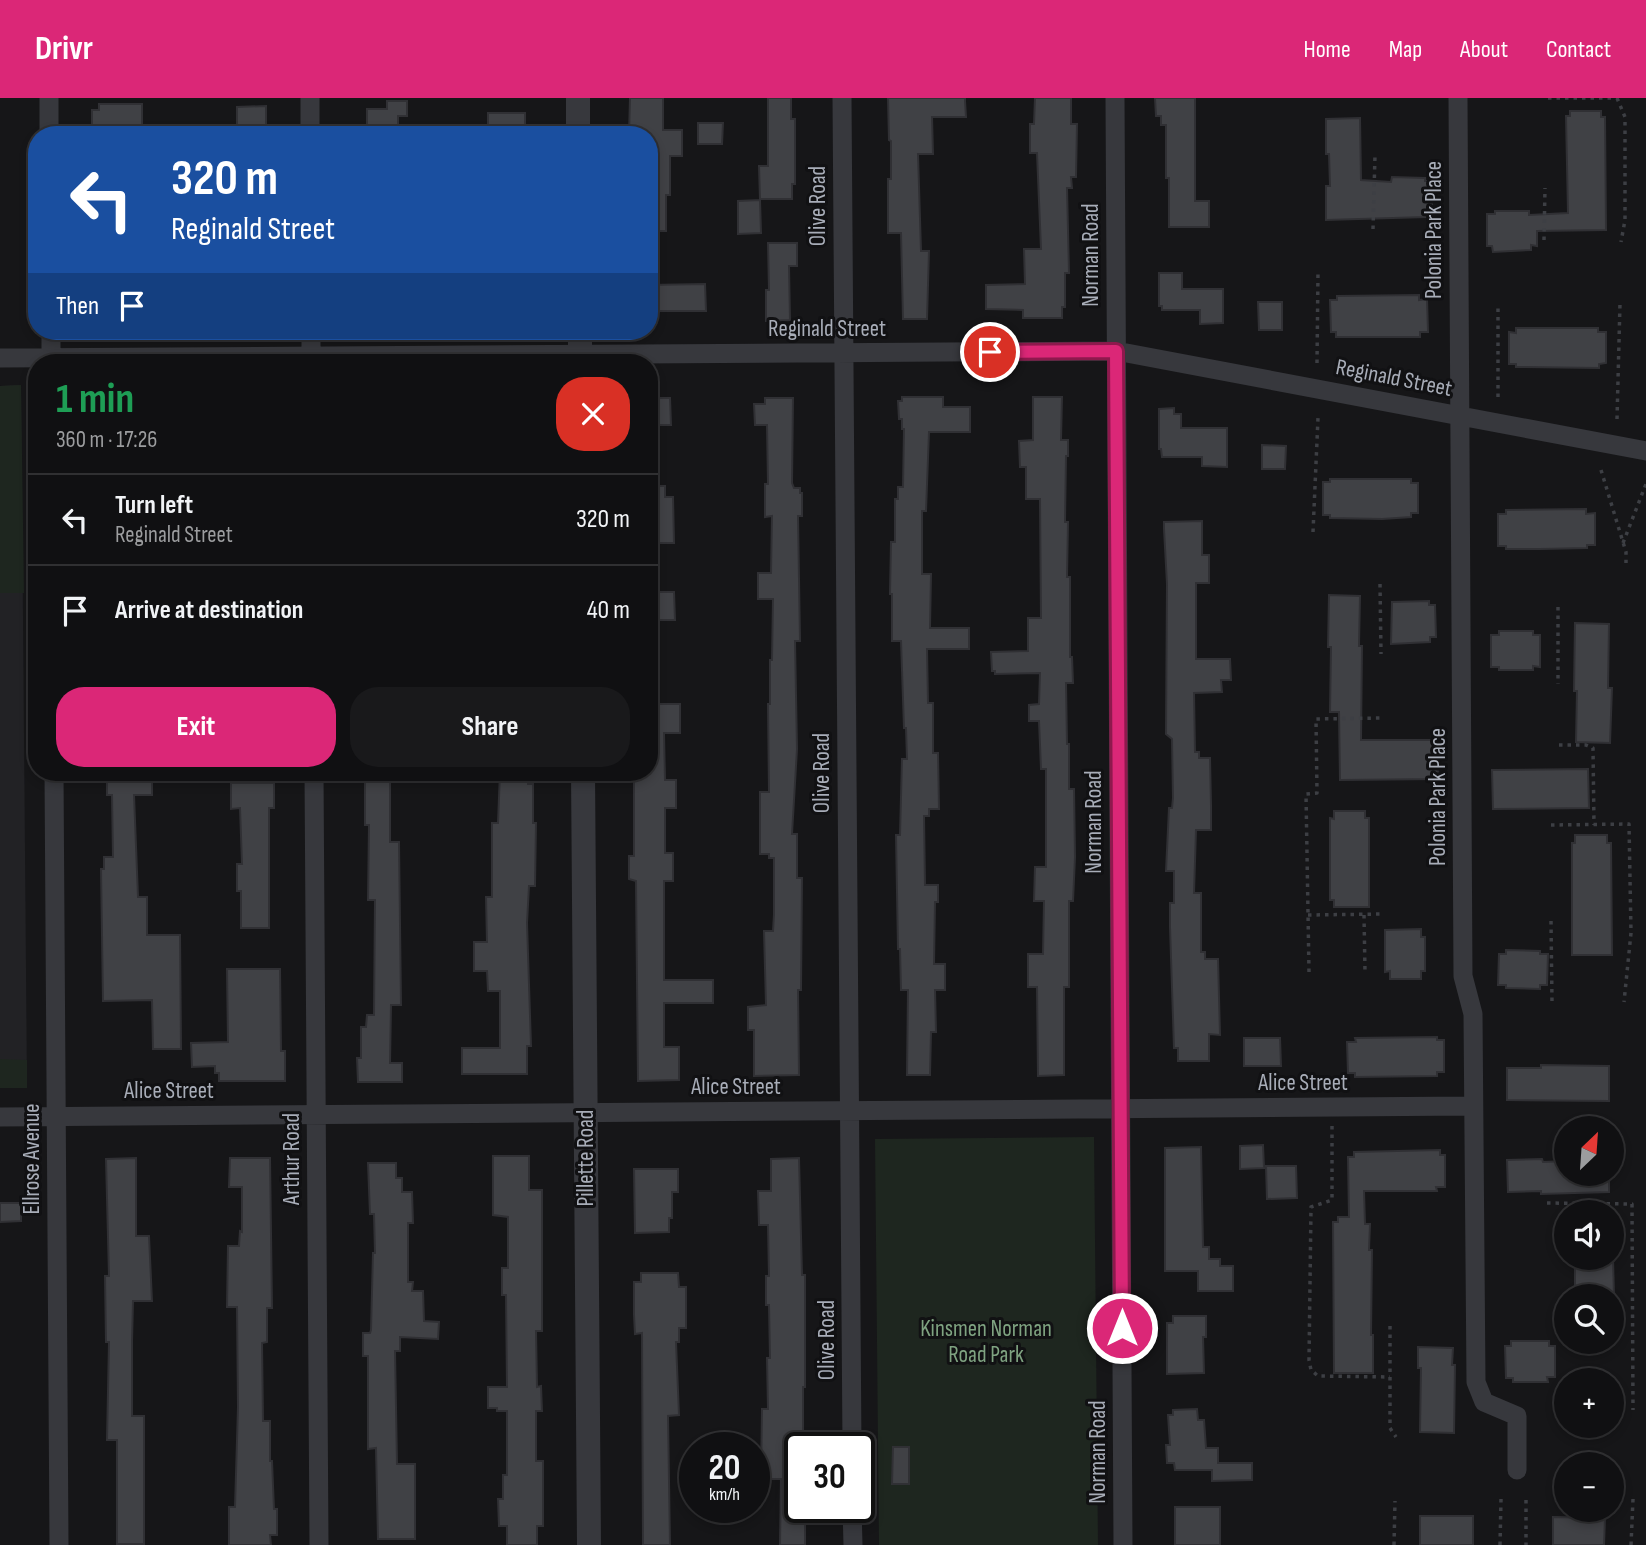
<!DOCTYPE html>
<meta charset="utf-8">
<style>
:root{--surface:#101012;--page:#19191b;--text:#f1f3f6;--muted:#9c9d9f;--line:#303032;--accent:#db2777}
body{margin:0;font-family:"Sofia Sans Condensed",sans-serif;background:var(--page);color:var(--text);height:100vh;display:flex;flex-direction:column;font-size:26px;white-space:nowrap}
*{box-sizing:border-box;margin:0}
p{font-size:23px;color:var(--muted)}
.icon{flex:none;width:38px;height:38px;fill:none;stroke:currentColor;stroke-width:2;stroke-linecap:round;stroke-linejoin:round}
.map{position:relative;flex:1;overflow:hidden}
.panel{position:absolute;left:28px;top:256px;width:630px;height:427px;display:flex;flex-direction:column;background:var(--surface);border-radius:28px;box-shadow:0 4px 10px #0003,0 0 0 2px var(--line)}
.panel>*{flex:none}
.hud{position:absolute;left:28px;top:28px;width:630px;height:214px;border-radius:28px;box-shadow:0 4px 10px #0003,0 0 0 2px var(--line);background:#1a4fa0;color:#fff;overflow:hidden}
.needle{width:46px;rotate:25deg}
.buttons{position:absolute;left:1554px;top:1018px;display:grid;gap:14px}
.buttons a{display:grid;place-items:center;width:70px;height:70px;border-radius:50%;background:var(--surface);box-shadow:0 4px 10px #0003,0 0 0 2px var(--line);font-size:35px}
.speed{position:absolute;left:679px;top:1334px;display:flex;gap:14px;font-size:35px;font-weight:700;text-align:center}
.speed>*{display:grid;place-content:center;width:91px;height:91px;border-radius:50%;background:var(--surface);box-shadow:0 4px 10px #0003,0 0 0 2px var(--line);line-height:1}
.speed small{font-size:18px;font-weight:400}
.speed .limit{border:4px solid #111;border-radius:10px;background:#fff;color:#111}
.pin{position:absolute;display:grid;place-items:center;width:60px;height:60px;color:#fff;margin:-30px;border:4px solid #fff;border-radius:50%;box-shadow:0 2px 7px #0007}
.me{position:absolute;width:77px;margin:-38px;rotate:0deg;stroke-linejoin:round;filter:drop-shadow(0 0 5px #0008)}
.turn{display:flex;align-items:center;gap:24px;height:147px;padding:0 28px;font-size:32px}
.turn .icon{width:91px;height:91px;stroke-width:2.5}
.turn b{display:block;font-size:49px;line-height:60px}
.then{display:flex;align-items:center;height:66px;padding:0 28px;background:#0003;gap:14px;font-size:26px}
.round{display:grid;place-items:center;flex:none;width:74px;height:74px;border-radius:28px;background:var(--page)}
.headline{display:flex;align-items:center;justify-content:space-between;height:119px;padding:0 28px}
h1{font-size:42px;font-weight:700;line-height:52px;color:#1e9e55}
.cta{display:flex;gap:14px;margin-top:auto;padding:14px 28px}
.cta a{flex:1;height:80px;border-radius:28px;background:var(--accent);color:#fff;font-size:28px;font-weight:700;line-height:80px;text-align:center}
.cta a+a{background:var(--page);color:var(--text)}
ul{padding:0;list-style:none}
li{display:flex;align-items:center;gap:21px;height:91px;padding:0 28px;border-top:2px solid var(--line)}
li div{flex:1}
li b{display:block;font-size:26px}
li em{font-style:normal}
header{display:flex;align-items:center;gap:42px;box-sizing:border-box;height:98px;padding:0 35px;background:var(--accent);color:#fff}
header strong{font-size:33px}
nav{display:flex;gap:38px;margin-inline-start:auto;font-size:24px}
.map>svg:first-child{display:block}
.built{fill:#222225}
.green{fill:#1e261f}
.building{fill:#404145;stroke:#303034;stroke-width:2}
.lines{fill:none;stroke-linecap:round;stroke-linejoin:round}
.path{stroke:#3d3f44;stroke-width:3.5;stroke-dasharray:3.5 5;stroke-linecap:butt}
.minor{stroke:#37383d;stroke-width:19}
.tertiary{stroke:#37383d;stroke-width:24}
.route-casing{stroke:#8e194d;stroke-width:18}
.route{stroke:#db2777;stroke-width:12}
.labels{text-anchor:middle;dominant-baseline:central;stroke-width:6;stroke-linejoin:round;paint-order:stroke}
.street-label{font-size:23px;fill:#a8adb8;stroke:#111113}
.park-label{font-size:23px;fill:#7fa381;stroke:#111113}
</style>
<header>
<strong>Drivr</strong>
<nav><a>Home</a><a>Map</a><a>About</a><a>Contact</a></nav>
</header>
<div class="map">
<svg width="1646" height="1447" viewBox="0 0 1646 1447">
<rect width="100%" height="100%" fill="#161618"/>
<path class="built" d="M21 287 27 990H0V288Z"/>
<path class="green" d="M21 287 24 495H0V288Z
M0 961 27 962V990H0Z
M1094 1039 1098 1447H879L875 1041Z"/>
<path class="building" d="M630 0H663V32H682V58H670V97H666V133H649V37H629Z
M768 0H791V21H795V86H792V101H760L759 68H768Z
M888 0H965V3L966 19H932L933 56H918L921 153H929L927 221H903L901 135H888V81H891V43L889 42Z
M1035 0H1071V26H1077L1076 79H1071L1072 90H1067L1069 175H1065V209H1062V220H1023V212L986 211V187L1025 186 1024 151H1041L1037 55H1030V26H1034Z
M1155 0H1195V103H1209V129H1169V80H1166V27H1161V18H1156Z
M387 3H407V18H398V37H367V11H387Z
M99 6H142V34H99V31H92V12H99Z
M266 8V32L237 33V9Z
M1570 13H1601V19H1605L1606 132 1537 133V148L1531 147V152L1493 154 1492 148H1487V116H1495V113H1529V117L1568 115 1566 18H1570Z
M488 15H525V37H488Z
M1360 20 1361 82 1391 84 1392 79 1425 80V83H1432V113H1426V119L1326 122V88H1330L1329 56H1326V21Z
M698 25H723L722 46H698Z
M760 102 761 135 738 136V103Z
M768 145H797V168H789L790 222 766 223V192H769Z
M1159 175H1182V191H1223V225L1200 226V212H1162V208H1159Z
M705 186 706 213H649V187Z
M1419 197V202L1427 201 1428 234H1420V239H1336V234H1331L1330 202H1337V198Z
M1258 204H1282V232H1259Z
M1516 230H1598V234H1606V265L1599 266V270L1516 269V266H1509V234L1516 235Z
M902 299H943V309H970V334H929L926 413H922V476H931L930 530H969V551H927L928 605H933V655H938L939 711H929V718H924L925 787H938V804H935L934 866H945V892H935L936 934H931L930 977H907L908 892H901L900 851H898L896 737H900L902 661H907L906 630H904L901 543H892V496H890L891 444H895V401H898V389H903L904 331H902V321H899L898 303H902Z
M1033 299H1062L1061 342H1068V358H1066L1065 424H1068L1067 479H1070V559H1072L1073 585H1066L1067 646H1069V691H1074L1075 759 1073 803H1069V889H1064V977L1038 978 1037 889H1028V856H1043L1044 803H1034L1035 769H1046V671H1041L1039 623H1029V607L1039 606 1040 575 995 576V573H992L991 554 1028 553V520H1041L1040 401H1026V369H1020L1019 343 1033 342Z
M649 300H670L671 327H649Z
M765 300H793L792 385 794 390H800V395H802V418H798L800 543H795L797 651 792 736H797V780H802L801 892H798L799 977 754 978V932H748V909L766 907 764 833H773L774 816V760H769V756H760V694H769L768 606H770V562H772L773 501H758V475H771L772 418 765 419V386H768L767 327H755L754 306H765Z
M1174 310V316H1181V330H1227V369L1202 368V359H1162L1161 351H1159V311Z
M1262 347 1286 348 1285 371H1262Z
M1330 381H1411V385H1418V415H1411V419L1382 421 1330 420V417H1323V384H1330Z
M649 388H665V399H673L674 445H649Z
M1586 411V416L1595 415V447H1587V450L1540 451H1506V448H1498V416H1506V412Z
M1202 423V457H1209V485H1196V561H1230L1231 582H1221L1222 594 1194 595 1195 654H1199V660H1210L1211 707V732H1196L1194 795H1201V854H1205V861H1218L1220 937 1209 936V963H1178V950H1174L1170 829V805H1174V773H1166L1169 710H1172L1173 700 1172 641 1166 636 1167 486 1164 431V424Z
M649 494H674L675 522H649Z
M1329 497 1360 498 1359 548H1362L1361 642H1437L1438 681 1340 682 1339 614H1330L1331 549H1328Z
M1429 503V507H1435L1436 539H1430V544L1391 546 1392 504Z
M1575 525 1609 526 1608 590H1612L1610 645 1576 644 1577 593H1574Z
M1499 533H1533V537H1540V569L1533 568V572H1499V569H1491V537H1499Z
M649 606H680V635H664L665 682H676V710H665V755H673V783H664V882H713V905H664V949H679V982L638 983 636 783 629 781V758H634V674H649Z
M1588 671 1589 710 1493 711 1492 672Z
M113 674H152V697H134L138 799H147V837H180L181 951H153L152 902 103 903 101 771H104V759H113L112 697H107V678H113Z
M365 674H390V744H399L401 907H391L390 965H402V984H358L357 960H361V929H366L367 917H374L375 802H368L369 727H365Z
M500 674H528V686H533V725H536L535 788H529L527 825 531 948H527V976H462V950H500V893H488L487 873H474V844H487L486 799H492V725H498Z
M231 685H274V710H269V830H241V793H237V766H242L240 710 231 711Z
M1334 713H1365V720H1369V809H1334V802H1330V720L1334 721Z
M1575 737H1607V745H1611L1612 857H1572V745H1575Z
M1421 831V839H1425V873H1421V881H1390V873L1385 874V832Z
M1506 852 1540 853V856H1548L1547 887H1540V891L1506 890V887H1498L1499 856H1506Z
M227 871H280L281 953H285V983H219V975H215V968L192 969 191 945 228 944Z
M1437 939V942H1444V974H1437V978L1355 979V975H1348L1347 944H1356L1355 940Z
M1244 940H1280L1281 968H1244Z
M1541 967 1609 968V1003L1507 1002V970H1541Z
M1263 1047 1264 1070 1240 1071V1048Z
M1201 1049 1203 1149H1209V1161H1220V1168H1233V1193H1198V1173H1165V1050Z
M1440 1052V1057H1445V1089H1436L1437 1093H1364L1365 1126H1370L1369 1152H1372L1371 1237H1373V1275H1334L1333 1124H1338V1119H1349L1348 1059H1354V1054Z
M493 1058H529V1092H542V1233H536L537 1289 541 1288 542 1313H536V1363H543V1428H537V1447H507V1428H499L498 1401H503V1377H507V1313H497V1310H488V1289H507L506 1197H502V1170H508V1119L493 1117Z
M136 1060V1138H149L152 1203H133L132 1244V1318H144V1446H117V1342H107L109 1244H106L105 1178H109L106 1061Z
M230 1060H270L272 1210H267V1244L262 1245 263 1323H270V1363H272L274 1411H277V1437H270L271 1447H229V1409H235L238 1309 237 1209H227L228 1148H239L240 1133 242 1134V1089H229Z
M799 1060 802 1177H805V1289H803V1349H800V1409H805V1447H780L781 1381H761L762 1311H768L767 1260H770L769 1207H766V1178H769L768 1127H759L758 1093H771V1061Z
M1542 1061 1543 1064 1566 1063V1076H1609V1094L1541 1096V1093L1508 1094 1507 1062Z
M368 1065H396V1080H402V1094H412L413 1125H408V1184H413L412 1193H423L424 1223 439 1224 438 1241 400 1239V1253H395L397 1366H415V1441H378L376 1350 368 1351V1258H363V1235H370L371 1232 373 1155H375L374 1116H370Z
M1266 1068H1296L1297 1100 1267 1101Z
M634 1071H678V1094H672V1120H669V1134L635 1135Z
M0 1105H21V1123L0 1124Z
M1575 1160H1613L1614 1199H1575Z
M641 1175H678L679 1189H686V1230H679V1244H676L679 1317 668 1318 670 1447H643L642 1235 635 1236 634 1217V1184H641Z
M1173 1218H1206V1239H1203L1204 1275 1167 1276V1225H1173Z
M1511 1243H1549V1248H1555V1279H1547L1548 1284H1513V1280H1506L1505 1248H1511Z
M1418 1249 1453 1250 1452 1267H1455L1454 1335 1420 1334 1421 1270H1418Z
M1197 1311 1198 1322H1204L1206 1350H1218V1365H1252V1382L1212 1383V1372H1175L1174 1365H1167L1166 1347H1170L1168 1317H1173V1312Z
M893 1349H909V1386H892Z
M1175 1409H1220V1447H1175Z
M1420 1418H1473V1447H1420Z
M1553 1419 1605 1420 1604 1447H1553Z"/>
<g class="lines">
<path class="path" d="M1548 0H1617
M1617 0 1625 19V122L1621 144
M1373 131 1375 57
M1544 142 1545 90
M1317 265 1318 174
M1498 299V207
M1617 321 1620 205
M1601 372 1626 454V465
M1313 434 1318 320
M1623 445 1646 386
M1380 486 1381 556
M1558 509V586
M1559 647H1586L1593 650 1594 727
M1551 727 1629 726 1631 835 1624 904
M1308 817 1384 816
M1364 817 1365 874
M1551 823 1552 904
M1309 874 1306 696 1317 695 1316 621 1382 620
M1332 1028V1102L1311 1109 1309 1262 1311 1272 1318 1278 1390 1279
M1547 1105 1632 1106 1633 1312
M1390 1228V1330L1396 1339
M1526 1402V1447
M1394 1447 1395 1403
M1500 1447 1501 1401
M1631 1447 1633 1401"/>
<path class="minor" d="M49 0V37
M310 0V37
M842 0 852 1349
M1115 0 1123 1447
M1458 0 1463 878 1473 916 1476 1284 1484 1304 1517 1318V1372
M51 233V264
M311 233V264
M0 260 1116 253 1646 353
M54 674 59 1447
M314 674 319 1447
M0 1019 1472 1008
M852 1409 853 1447"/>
<path class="tertiary" d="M578 0V37
M580 233V264
M583 674 589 1447"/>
</g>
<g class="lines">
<g class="route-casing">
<path id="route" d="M990 254 1116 253 1122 1230"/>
</g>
<use href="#route" class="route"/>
</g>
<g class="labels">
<g class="street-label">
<text transform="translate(818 108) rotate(-90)">Olive Road</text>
<text transform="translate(1434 132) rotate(-90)">Polonia Park Place</text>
<text transform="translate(1091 157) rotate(-90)">Norman Road</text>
<text x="827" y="231">Reginald Street</text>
<text transform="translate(1394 280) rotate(11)">Reginald Street</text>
<text transform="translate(822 675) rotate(-90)">Olive Road</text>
<text transform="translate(1438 699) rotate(-90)">Polonia Park Place</text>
<text transform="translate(1094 724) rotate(-90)">Norman Road</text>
<text x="1303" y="985">Alice Street</text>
<text x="736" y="989">Alice Street</text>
<text x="169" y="993">Alice Street</text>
<text transform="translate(586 1060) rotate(-90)">Pillette Road</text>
<text transform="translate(32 1061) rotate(-90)">Ellrose Avenue</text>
<text transform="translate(292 1061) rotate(-90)">Arthur Road</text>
<text transform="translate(827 1242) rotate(-90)">Olive Road</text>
<text transform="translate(1098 1354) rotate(-90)">Norman Road</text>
</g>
<g class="park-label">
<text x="986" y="1231">Kinsmen Norman<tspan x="986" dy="26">Road Park</tspan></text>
</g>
</g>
</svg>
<div class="buttons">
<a><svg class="needle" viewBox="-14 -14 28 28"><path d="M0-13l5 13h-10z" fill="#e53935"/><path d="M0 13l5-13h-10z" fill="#9c9d9f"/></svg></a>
<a><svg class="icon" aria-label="sound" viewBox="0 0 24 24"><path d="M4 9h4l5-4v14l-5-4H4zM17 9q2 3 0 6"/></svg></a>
<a><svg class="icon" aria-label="search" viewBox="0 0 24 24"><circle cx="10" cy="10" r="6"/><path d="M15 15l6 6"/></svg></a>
<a>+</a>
<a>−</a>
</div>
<div class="speed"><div>20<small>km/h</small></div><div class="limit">30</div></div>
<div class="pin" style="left:990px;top:254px;background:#d93025"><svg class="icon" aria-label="arrive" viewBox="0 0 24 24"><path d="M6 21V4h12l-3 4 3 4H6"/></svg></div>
<svg class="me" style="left:1122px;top:1230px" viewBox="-20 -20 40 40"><circle r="17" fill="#db2777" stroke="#fff" stroke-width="3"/><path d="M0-11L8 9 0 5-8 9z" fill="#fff"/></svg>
<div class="hud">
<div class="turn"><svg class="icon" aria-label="left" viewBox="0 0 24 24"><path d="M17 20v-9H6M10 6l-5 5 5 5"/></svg><div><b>320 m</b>Reginald Street</div></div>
<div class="then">Then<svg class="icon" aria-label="arrive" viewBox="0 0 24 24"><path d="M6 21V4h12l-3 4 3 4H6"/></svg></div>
</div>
<section class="panel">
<div class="headline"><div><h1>1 min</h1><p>360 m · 17:26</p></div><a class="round" style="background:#d93025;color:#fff"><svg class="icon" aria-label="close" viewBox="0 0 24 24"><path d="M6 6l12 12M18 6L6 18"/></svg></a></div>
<ul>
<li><svg class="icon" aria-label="left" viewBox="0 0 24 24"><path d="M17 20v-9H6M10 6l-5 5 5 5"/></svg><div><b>Turn left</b><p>Reginald Street</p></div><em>320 m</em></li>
<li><svg class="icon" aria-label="arrive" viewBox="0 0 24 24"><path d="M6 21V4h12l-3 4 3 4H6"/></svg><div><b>Arrive at destination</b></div><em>40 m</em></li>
</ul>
<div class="cta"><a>Exit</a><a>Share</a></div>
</section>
</div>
